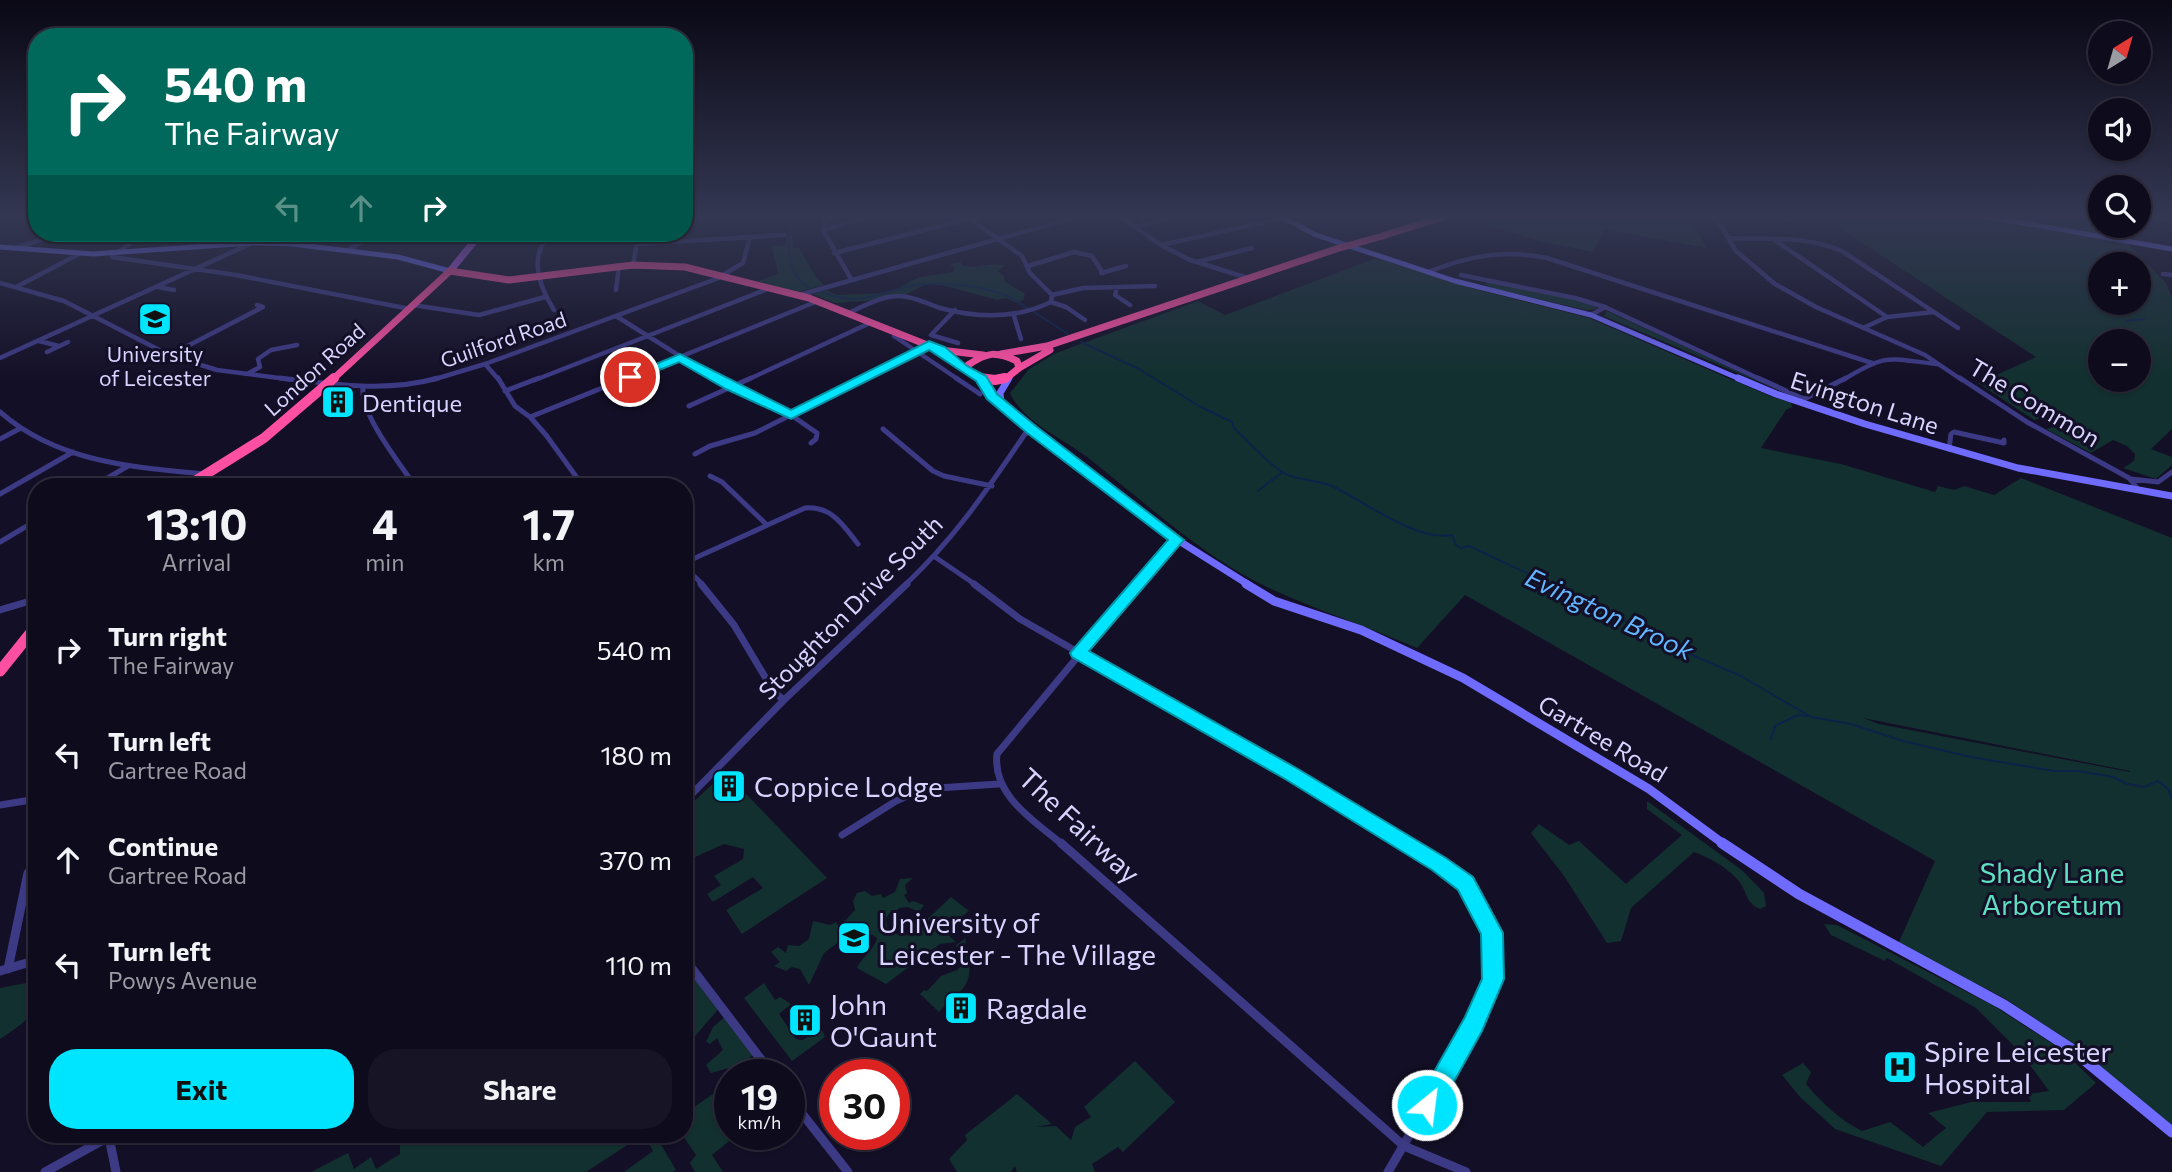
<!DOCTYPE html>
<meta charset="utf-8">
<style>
:root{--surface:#0e0b1c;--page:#171425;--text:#f1f3f6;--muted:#9b9ba3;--line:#2e2b3b;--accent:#00e5ff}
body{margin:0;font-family:Commissioner,sans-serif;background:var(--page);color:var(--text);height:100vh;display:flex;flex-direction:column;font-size:26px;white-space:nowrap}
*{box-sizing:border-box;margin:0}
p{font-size:23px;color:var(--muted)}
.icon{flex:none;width:38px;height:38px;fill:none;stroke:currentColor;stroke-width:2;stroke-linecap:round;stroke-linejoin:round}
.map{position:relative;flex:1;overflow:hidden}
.side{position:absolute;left:28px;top:478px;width:665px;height:665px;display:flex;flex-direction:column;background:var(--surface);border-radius:28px;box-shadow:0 2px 5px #0004,0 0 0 2px var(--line)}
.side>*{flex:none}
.top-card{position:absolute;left:28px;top:28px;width:665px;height:214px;border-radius:28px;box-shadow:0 2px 5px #0004,0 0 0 2px var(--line);background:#00695c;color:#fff;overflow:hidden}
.needle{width:46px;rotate:37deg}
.buttons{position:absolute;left:2088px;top:21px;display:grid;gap:14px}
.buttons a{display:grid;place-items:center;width:63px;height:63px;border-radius:50%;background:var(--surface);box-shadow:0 2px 5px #0004,0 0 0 2px var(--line);font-size:35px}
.speed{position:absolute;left:714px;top:1059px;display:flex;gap:14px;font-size:35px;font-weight:700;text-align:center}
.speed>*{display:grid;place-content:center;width:91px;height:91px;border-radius:50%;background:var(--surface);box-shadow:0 2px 5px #0004,0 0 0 2px var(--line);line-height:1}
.speed small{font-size:18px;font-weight:400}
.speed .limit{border:10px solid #d22;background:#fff;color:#111}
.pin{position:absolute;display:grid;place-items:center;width:60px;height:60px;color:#fff;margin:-30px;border:4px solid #fff;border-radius:50%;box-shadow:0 2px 7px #0007}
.me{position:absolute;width:77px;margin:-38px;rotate:29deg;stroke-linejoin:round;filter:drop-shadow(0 0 5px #0008)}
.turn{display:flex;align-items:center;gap:24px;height:147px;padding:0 21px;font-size:32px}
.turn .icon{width:91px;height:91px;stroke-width:2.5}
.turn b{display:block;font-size:49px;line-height:60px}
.lanes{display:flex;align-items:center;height:66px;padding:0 21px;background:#0003;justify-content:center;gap:35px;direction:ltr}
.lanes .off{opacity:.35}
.eta{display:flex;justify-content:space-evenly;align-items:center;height:119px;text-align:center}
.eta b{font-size:42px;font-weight:700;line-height:49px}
.button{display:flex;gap:14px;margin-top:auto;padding:14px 21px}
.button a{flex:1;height:80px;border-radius:28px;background:var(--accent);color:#111;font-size:28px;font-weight:700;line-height:80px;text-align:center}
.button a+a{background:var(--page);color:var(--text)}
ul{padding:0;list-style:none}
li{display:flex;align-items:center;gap:21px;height:105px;padding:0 21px}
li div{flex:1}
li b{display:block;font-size:26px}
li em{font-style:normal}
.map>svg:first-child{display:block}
.green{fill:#12302f;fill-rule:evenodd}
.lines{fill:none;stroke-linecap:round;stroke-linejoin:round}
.stream{stroke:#0c2248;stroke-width:2}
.street-far3{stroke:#3d3a85;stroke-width:4.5}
.street-far2{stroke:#3d3a85;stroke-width:5}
.street-far1{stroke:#3d3a85;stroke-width:7}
.street{stroke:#3d3a85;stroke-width:9}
.secondary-far3{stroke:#6f6bff;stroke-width:5}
.secondary-far2{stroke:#6f6bff;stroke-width:7}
.secondary-far1{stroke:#6f6bff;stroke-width:9}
.secondary{stroke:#6f6bff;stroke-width:11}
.primary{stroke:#c25bff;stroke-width:7}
.highway-far2{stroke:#ff4fa3;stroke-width:7}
.highway-far1{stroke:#ff4fa3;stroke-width:10}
.highway{stroke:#ff4fa3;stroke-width:11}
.route{fill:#00e5ff;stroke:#0095a6;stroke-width:2}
.labels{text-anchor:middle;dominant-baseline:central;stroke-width:6;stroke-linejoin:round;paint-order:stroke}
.far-street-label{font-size:21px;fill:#d9d4ff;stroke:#130f26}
.far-poi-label{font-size:21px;fill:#d9d4ff;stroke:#130f26}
.poi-label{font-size:24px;fill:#d9d4ff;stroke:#130f26;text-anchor:start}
.street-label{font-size:24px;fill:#d9d4ff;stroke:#130f26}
.water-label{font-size:26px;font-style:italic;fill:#62b6ff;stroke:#130f26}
.near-poi-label{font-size:28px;fill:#d9d4ff;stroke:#130f26;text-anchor:start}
.near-street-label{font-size:28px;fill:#d9d4ff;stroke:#130f26}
.near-park-label{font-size:28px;fill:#5fe0c0;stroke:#130f26}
</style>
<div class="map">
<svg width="2172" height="1172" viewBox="0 0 2172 1172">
<rect width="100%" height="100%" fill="#130f26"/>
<path class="green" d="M1504 216H1687L1707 248 1604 229 1593 252 1539 241 1481 223Z
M1821 216 1975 217 2128 244 2166 283 2172 298V429L2151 449 2172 457V465L2156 479 2123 468 2134 461 2135 454 2127 446 2113 440 2091 453 2046 429 2073 421 2059 414 2034 420 1978 383 2036 357ZM2100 264H2138V303H2100ZM2100 341H2138V380H2100Z
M1995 216H2074L2100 219V226H2110L2116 237Z
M787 235H792L794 248H799L816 277 824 285 797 292 757 281 778 274 772 247 786 245Z
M1376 258 1478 290 1589 318 1772 397 1791 402 1792 407 1786 410 1761 448 1841 464 1935 492 1938 486 1954 490 1964 486 1994 495 2021 478 2172 538V1129L2069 1041 2004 998 1898 944 1935 861 1465 595 1417 648C1368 627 1317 610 1269 588 1201 556 1145 502 1087 457 1063 439 1022 421 1010 393L1029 369 1056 353 1198 301 1225 315ZM1863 718 2130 771V772L1879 724Z
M960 262 963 266C977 269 990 262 1005 265L998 271 1004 276V281L1025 294 1023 300 1017 303 1006 298 997 300 942 285 926 284 907 294 878 300 835 303 813 294 827 290 837 295 889 293 919 277 953 272 954 267 950 264Z
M1487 282 1576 299 1595 306 1597 309 1586 310 1492 288 1485 284Z
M1607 311 1792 396 1604 316Z
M725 772 827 878 742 934 726 910 763 888 753 877 713 902 707 894 721 885 714 876 743 859 744 849 724 844 684 862V811Z
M1647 801 1743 871 1764 893 1766 906 1760 909C1744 902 1748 891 1737 879 1725 866 1710 858 1694 852L1631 908 1621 941 1607 943 1564 876 1531 833 1539 824 1569 845 1579 841 1626 884 1682 835 1647 809Z
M913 878 905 885 907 893 904 895 909 903 913 901 924 905 919 912 908 907 899 908 896 912 892 910 886 918 887 928 896 934 910 935 951 897 969 911 944 931 956 942 940 944 886 984 857 968C863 955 874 951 877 938 868 931 855 929 846 935L842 932 840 941 824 953 809 985 800 969 792 967 786 971 774 966 780 962 771 952 778 947 786 953 788 945 799 946 809 939 813 921 830 925 836 922 839 927 855 910 853 901 857 893 865 891 872 896 881 894 883 898 895 892 900 879Z
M1824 924 1837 925 1994 1006 2062 1050 2096 1083 2064 1110 1987 1112 1941 1166 1835 1129 1800 1097 1782 1075 1803 1063 1811 1072 1806 1084C1822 1103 1840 1120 1862 1131L1890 1122 1923 1147 1946 1128 1928 1113 1971 1102H2031L2028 1094 2049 1091 2022 1054 1976 1008 1887 958 1885 961 1831 935Z
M966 938 965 947 969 952 965 955 973 959 969 963C973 989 953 995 939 1012L920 994 924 990 927 991 941 976 957 970 964 963 956 945Z
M699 977 721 1006 690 1042 684 1034V987Z
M37 981C37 1016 27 1021 0 1039V988Z
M764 983 775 1000 780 997 791 1004 779 1014 796 1039 802 1040 822 1030 825 1037 792 1061 744 998Z
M726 1016 756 1053 740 1065 711 1073 706 1065 723 1050 717 1038 710 1044 706 1042 713 1027Z
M1135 1061 1175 1102 1123 1152 1118 1147 1092 1164 1095 1172H1017L1015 1166 1011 1172H957L949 1159 967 1140 965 1135 1017 1094 1052 1124 1036 1127 1056 1126 1071 1140 1075 1127 1091 1117 1084 1107Z
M713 1094 712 1108 721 1112 725 1120 730 1121V1134H738L712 1155 723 1172H695L690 1163 696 1155 682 1134 684 1109 687 1112Z
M416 1134H644L586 1172H311L348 1153 354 1169 371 1157 376 1169 400 1154V1143Z
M644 1134H670L660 1143 676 1170 673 1172H624L653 1151Z"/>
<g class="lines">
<path class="stream" d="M791 216C788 239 784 273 808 287
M819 291C864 311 883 287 925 284 946 282 985 287 1005 295 1014 298 1021 305 1029 309
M1034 312 1068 334
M2126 321 2144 319
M1081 342 1139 369 1199 406 1232 422 1234 428C1249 442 1265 461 1282 472 1298 482 1318 479 1334 487 1365 502 1417 542 1452 535L1456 545 1461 548 1469 546 1599 607 1678 649 1741 676 1811 717 1851 724 1903 741 1971 757 2054 771H2079L2113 777 2127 784 2145 787 2158 781 2168 789 2172 799
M1258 491 1281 473
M1771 739 1775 726 1798 715 1807 716"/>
<path class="street-far3" d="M826 216 823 230 851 279
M1119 216 1161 245 1190 260 1248 278
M1715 216 1736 251 1775 284 1816 307 1925 355 1962 380
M2146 216 2172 219
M684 217 706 216
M1776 217 1793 218
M34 224 37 223
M1135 227 1175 216
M823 230 870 216
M1728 238C1767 240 1805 235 1842 251L1958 328
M1776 241 1887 317
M236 244 259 233
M292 244 320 233
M637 244 784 235
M1161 245 1283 218
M15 248 63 233
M348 250 377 233
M118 252 145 233
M834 253 980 216
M112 257 236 275 410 309
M1197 262 1252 248
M633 265 639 233
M1028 266 1074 252 1092 256 1103 273
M1428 272C1469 256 1504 249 1547 258L1872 363
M1101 273 1126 266
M2163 274 2172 275
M1461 275 1575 298 1605 307
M0 283 64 301 169 355 217 370 294 380
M18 286 79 254
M158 287 174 290
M1117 288 1115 295 1130 305
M616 290 619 266
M799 295 1080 216
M1052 295 1083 288 1155 286
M1051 302 1066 307 1085 320
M413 305 479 315 545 297
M554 310C542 291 530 263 544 242L575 238
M955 310 931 335 958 343
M848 313C864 306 881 296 899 296 914 296 927 304 940 308 977 318 1016 319 1051 302L1052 295 1030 273 1022 256 966 216
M1591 315 1605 307 1762 380
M616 316 718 380
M1014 316 1021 339
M1863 328 1887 317 1934 312
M894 336 959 380
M39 341 59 346
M47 352 68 342
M170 355 263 307 257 305
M0 358 252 243
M485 364 499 380
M249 373 260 367 258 359 271 350 297 345
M432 380 485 364 716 279 743 263 750 237
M535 380 770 288
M623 380 818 301
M747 380 872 322
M861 380 929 345
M1843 380C1889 352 1887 359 1937 364"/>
<path class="street-far2" d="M280 378C333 384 385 393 438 378
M498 378 515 406 530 417 546 435 583 486
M715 378 791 415 817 433 816 439 811 443
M956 378 980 394
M1758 378 1804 399 1846 378
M1960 378 2027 422 2129 478 2138 489
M363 388C360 414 400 464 415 486
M505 391 539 378
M689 406 751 378
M0 412C57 462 131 467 204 474
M530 417 627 378
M883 429 933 471 944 476 992 486
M0 439 19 429
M1949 449 1951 434 1954 432 2004 443V440
M695 454 710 446 755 433 864 378
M710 476 722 482 767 525
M2131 479 2158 482 2172 472
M94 486 128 466
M0 494 73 452
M0 542 37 520
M935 557 976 585
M684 563 805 508C832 506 843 525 858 544
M684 566 703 585
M905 585C956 537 986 491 1025 434L1032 430
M1136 585 1176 539"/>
<path class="street-far1" d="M701 584 734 625 774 692 784 700
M974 584 1020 619 1291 774 1408 845
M0 610 37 599
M684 802 784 700 907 584
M0 805 37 799
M842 835 896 801 922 789 999 784
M1063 845C1035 821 992 796 997 754L1138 584"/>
<path class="street" d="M1061 843 1404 1146 1466 1172
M27 886 37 883
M684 958 772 1074
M8 969 28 873
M0 971 37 960
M789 1097 848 1172
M109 1137 116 1172
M45 1172 114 1134
M1388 1172 1474 1024 1493 979 1492 933 1465 884 1405 843"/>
<path class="secondary-far3" d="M1280 216 1316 235 1455 281 1591 315 1742 380
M1983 216 2172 249
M0 247 93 254 252 243 292 244 398 257 450 271
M1008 380 1009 377"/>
<path class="secondary-far2" d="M1738 378 1776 394 1865 424 2018 468 2172 496
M981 379 992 396 1032 430 1176 539 1249 585
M1001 403 1000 393 1009 378"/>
<path class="secondary-far1" d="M1246 584 1274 601 1361 630 1463 678 1649 789 1725 845"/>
<path class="secondary" d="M1722 843 1799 894 2004 1005 2070 1048 2172 1132"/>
<path class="primary" d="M450 271 481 233"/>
<path class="highway-far2" d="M1382 236 1446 216
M940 350 968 371
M1001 354 1047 346 1336 249 1386 235
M1019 368 1050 350
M332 380 450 271 509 280 633 265 685 267 809 298 940 350 983 355
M986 380 968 371V365C988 352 995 351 1017 361L1019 368 1008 377 998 380"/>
<path class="highway-far1" d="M979 378 995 380 1005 378
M187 486 264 438 334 378"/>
<path class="highway" d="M0 671 37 625"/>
</g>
<linearGradient id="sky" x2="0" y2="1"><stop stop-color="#0a0815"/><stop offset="0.57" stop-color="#333752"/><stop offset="1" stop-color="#333752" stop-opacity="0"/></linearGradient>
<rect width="2172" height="380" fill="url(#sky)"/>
<path class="route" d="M929 341 945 347 967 366 986 376 997 394 1037 427 1184 540 1089 651 1298 769 1446 858 1473 877 1503 933 1504 979 1482 1031 1436 1114 1427 1117 1419 1114 1415 1105 1465 1017 1482 979 1481 934 1458 890 1432 870 1285 779 1072 657 1070 653 1168 540 1027 433 987 399 976 381 929 350 791 419 726 389 679 362 634 380H625L624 377 680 354 791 410Z"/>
<defs>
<g id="university-square" transform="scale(1.75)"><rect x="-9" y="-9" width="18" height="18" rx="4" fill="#00e5ff" stroke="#130f26"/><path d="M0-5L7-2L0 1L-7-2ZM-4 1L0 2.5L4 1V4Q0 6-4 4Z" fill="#111"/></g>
<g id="building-square" transform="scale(1.75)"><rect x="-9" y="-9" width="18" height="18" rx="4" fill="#00e5ff" stroke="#130f26"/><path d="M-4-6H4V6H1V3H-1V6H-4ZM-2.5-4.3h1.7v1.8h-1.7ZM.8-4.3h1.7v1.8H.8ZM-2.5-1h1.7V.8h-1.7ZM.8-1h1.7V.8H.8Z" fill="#111"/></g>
<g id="hospital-square" transform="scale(1.75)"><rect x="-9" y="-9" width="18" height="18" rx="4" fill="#00e5ff" stroke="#130f26"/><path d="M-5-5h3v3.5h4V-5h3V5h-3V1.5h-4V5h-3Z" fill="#111"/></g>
</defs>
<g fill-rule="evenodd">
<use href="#university-square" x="155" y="319"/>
<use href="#building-square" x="338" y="402"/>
<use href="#building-square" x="729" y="786"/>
<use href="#university-square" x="854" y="938"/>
<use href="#building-square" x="961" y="1008"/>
<use href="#building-square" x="805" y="1020"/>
<use href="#hospital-square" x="1900" y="1067"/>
</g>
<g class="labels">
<g class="far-street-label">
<text transform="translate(503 339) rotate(-19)">Guilford Road</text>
<text transform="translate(314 369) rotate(-42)">London Road</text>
</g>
<g class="far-poi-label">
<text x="155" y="353">University<tspan x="155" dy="24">of Leicester</tspan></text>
</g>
<g class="poi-label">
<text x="362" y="402">Dentique</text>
</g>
<g class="street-label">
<text transform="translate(1865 402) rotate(18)">Evington Lane</text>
<text transform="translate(2035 402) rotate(31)">The Common</text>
<text transform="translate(850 607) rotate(-45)">Stoughton Drive South</text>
<text transform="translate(1603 738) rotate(31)">Gartree Road</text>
</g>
<g class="water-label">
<text transform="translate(1610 613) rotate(25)">Evington Brook</text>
</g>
<g class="near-poi-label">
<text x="754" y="786">Coppice Lodge</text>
<text x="878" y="922">University of<tspan x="878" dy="32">Leicester - The Village</tspan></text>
<text x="830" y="1004">John<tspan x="830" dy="32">O'Gaunt</tspan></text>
<text x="986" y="1008">Ragdale</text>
<text x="1924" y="1051">Spire Leicester<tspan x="1924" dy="32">Hospital</tspan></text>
</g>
<g class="near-street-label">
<text transform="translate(1080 825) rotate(43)">The Fairway</text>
</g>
<g class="near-park-label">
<text x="2052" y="872">Shady Lane<tspan x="2052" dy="32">Arboretum</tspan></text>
</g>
</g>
</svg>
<div class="buttons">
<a><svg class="needle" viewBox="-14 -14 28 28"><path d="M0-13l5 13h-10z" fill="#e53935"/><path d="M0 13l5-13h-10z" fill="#9b9ba3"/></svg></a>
<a><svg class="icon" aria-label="sound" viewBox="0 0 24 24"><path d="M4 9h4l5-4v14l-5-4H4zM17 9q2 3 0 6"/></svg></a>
<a><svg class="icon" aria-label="search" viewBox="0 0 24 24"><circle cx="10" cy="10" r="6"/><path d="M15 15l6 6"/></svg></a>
<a>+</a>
<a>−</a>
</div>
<div class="speed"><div>19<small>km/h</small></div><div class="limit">30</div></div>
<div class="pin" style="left:630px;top:377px;background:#d93025"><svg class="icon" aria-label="arrive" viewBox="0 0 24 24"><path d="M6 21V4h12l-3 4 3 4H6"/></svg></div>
<svg class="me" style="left:1427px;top:1105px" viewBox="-20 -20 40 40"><circle r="17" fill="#00e5ff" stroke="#fff" stroke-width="3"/><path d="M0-11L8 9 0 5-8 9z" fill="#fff"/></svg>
<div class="top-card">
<div class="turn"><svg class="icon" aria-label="right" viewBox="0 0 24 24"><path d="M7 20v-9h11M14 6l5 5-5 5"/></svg><div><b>540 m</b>The Fairway</div></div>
<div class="lanes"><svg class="icon off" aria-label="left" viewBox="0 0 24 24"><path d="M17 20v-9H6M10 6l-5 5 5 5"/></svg><svg class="icon off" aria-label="ahead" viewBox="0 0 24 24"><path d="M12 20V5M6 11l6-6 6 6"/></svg><svg class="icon" aria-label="right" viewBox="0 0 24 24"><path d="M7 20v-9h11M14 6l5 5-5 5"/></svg></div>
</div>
<section class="side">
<div class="eta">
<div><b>13:10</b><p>Arrival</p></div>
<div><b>4</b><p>min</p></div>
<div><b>1.7</b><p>km</p></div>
</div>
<ul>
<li><svg class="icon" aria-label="right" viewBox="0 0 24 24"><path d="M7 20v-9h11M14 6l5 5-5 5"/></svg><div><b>Turn right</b><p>The Fairway</p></div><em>540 m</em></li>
<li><svg class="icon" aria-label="left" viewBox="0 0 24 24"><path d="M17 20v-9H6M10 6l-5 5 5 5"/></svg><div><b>Turn left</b><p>Gartree Road</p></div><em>180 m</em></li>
<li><svg class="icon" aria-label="ahead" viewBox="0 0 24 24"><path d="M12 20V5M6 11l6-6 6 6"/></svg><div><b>Continue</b><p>Gartree Road</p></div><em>370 m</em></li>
<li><svg class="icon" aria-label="left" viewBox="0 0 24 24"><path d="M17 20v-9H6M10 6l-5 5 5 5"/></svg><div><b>Turn left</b><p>Powys Avenue</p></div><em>110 m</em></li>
</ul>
<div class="button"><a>Exit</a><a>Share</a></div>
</section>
</div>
